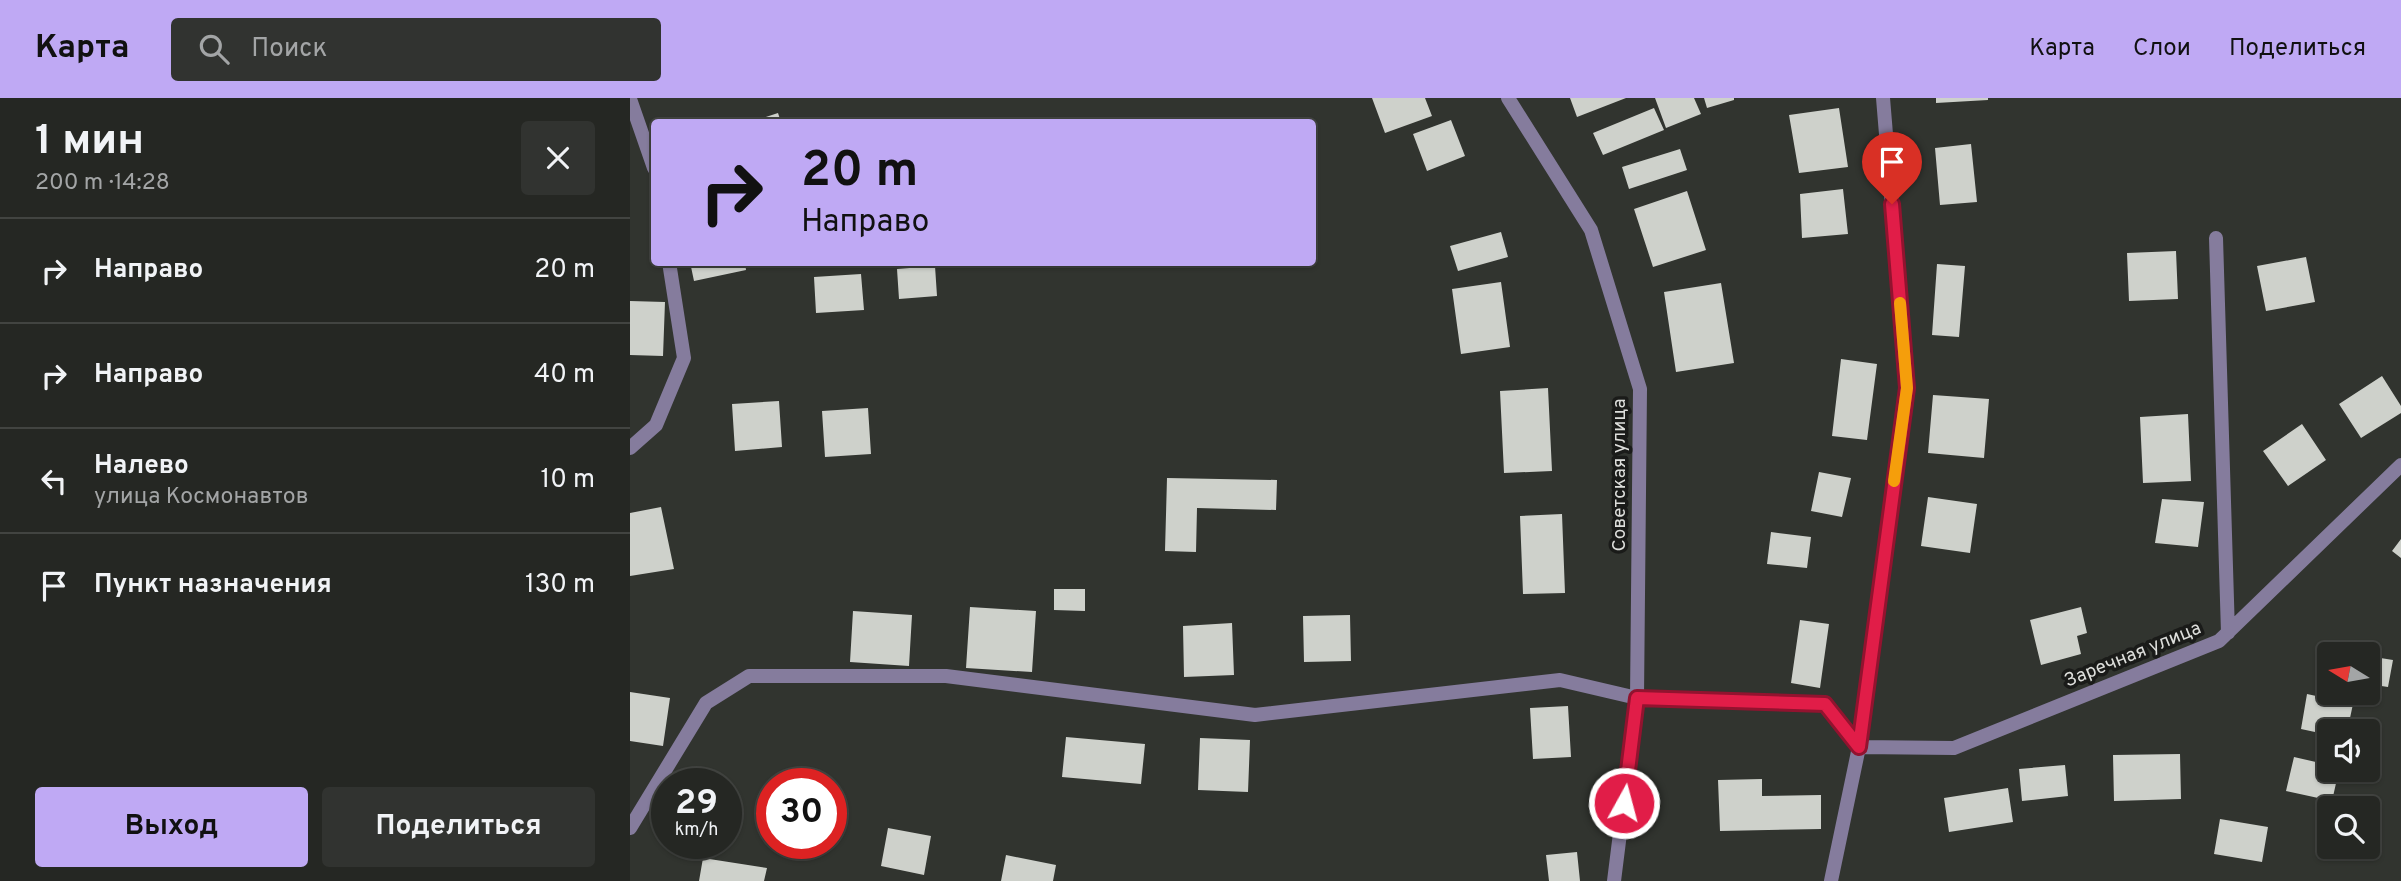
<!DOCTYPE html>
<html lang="ru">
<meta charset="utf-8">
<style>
:root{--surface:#252723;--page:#313330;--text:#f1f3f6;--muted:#a3a5a6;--line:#424441;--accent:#bfa9f4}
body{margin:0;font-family:Overpass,sans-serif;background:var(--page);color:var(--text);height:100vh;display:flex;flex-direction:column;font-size:26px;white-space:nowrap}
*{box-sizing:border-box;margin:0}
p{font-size:23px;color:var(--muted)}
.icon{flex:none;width:38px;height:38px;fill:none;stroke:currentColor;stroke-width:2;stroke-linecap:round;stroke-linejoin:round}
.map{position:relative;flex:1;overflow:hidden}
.drawer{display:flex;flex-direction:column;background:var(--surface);width:630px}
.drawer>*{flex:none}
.hud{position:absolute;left:21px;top:21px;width:665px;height:147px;border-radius:7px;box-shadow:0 2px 5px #0004,0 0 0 2px var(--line);background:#bfa9f4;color:#111;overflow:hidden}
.needle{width:46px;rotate:281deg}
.buttons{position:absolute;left:1687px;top:544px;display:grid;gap:14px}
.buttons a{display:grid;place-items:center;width:63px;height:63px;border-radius:7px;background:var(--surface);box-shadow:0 2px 5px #0004,0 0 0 2px var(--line);font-size:35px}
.speed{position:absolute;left:21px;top:670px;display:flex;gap:14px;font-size:35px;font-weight:700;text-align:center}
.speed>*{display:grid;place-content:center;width:91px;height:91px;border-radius:50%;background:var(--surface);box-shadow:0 2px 5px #0004,0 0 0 2px var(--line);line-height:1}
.speed small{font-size:18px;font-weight:400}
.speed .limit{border:10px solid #d22;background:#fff;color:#111}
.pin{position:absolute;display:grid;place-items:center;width:60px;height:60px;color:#fff;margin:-72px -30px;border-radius:50% 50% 50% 0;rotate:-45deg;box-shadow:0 0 7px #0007}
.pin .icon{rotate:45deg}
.me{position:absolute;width:77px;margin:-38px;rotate:7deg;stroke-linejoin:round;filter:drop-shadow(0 0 5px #0008)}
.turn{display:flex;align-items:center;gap:24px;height:147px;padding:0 35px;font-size:32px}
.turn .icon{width:91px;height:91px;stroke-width:2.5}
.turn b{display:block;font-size:49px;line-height:60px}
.round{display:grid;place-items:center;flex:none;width:74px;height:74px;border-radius:7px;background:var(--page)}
.overview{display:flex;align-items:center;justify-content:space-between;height:119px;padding:0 35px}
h1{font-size:42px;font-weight:700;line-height:52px}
.button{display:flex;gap:14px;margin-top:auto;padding:14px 35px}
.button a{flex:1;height:80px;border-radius:7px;background:var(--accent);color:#111;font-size:28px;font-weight:700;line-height:80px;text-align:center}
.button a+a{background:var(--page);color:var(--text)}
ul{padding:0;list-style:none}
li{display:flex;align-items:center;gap:21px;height:105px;padding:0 35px;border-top:2px solid var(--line)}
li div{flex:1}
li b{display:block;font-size:26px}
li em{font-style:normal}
header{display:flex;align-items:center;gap:42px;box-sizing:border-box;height:98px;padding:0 35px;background:var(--accent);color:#111}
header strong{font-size:33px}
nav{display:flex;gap:38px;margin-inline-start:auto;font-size:24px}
.search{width:490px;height:63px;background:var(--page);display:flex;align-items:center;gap:18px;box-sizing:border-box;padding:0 24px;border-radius:7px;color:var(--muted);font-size:26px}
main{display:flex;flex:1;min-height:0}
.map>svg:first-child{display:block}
.building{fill:#ced1cb}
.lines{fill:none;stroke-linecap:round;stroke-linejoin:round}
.minor{stroke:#857c9d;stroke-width:14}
.route-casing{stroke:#92132f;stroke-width:18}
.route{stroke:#e11d48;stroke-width:12}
.slow{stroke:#f59e0b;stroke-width:12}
.labels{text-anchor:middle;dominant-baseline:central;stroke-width:7;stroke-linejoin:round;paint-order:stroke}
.street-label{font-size:19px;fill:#dddedb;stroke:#1a1b19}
</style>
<header>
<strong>Карта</strong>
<div class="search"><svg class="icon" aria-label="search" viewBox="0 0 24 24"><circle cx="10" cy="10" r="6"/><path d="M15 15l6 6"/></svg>Поиск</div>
<nav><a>Карта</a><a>Слои</a><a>Поделиться</a></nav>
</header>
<main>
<section class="drawer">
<div class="overview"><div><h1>1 мин</h1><p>200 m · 14:28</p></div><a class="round"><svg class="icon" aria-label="close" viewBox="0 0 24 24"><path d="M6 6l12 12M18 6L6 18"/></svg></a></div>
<ul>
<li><svg class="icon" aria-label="right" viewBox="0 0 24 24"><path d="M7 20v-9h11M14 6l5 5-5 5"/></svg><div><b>Направо</b></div><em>20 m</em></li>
<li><svg class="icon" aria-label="right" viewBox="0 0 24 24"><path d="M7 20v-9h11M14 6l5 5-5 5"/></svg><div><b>Направо</b></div><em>40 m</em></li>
<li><svg class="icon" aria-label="left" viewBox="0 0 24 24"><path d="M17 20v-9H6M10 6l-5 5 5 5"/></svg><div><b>Налево</b><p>улица Космонавтов</p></div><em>10 m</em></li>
<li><svg class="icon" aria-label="arrive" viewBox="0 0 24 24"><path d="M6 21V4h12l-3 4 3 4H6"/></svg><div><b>Пункт назначения</b></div><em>130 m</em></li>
</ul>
<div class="button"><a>Выход</a><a>Поделиться</a></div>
</section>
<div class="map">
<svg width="1771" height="783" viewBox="0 0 1771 783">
<rect width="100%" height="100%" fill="#31342f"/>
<path class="building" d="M742 0H795L802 18 755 35Z
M940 0H996L947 19Z
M1025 0H1064L1071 16 1036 30Z
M1074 0H1104V2L1077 10Z
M1306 0H1358V2L1306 5Z
M1024 10 1034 32 973 57 963 35Z
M1209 10 1218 69 1169 75 1159 17Z
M148 15 151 24H120Z
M821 22 835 58 797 73 783 36Z
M1341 46 1347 104 1310 107 1305 50Z
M1050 51 1057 72 999 91 992 69Z
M1213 91 1218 136 1172 140 1170 96Z
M1057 93 1076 152 1023 169 1004 111Z
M871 134 878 159 828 173 820 148Z
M1546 153 1548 201 1499 203 1497 155Z
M1676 159 1685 204 1636 213 1627 168Z
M60 164H115L116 172 64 183Z
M1307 166 1335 168 1329 239 1302 237Z
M305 168 307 198 269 201 267 171Z
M231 176 234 212 186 215 184 179Z
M871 184 880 249 831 256 822 191Z
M1091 185 1104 265 1046 274 1034 194Z
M0 203 35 204 33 258 0 257Z
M1211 261 1247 266 1237 342 1202 338Z
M1752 278 1771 308V315L1731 340 1709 306Z
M918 290 922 373 874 375 870 293Z
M1303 297 1359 301 1354 360 1298 355Z
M149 303 152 349 105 353 102 306Z
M238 310 241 356 195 359 192 313Z
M1558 316 1561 383 1513 385 1510 319Z
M1672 326 1696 362 1658 388 1633 353Z
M1189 374 1221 380 1212 419 1181 413Z
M537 380 647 382 646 412 567 410 566 454 535 453Z
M1298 399 1347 406 1340 455 1291 448Z
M1532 401 1574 404 1568 449 1525 445Z
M31 409 44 471 0 478V415Z
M932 416 935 495 893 496 890 418Z
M1141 434 1181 439 1177 470 1137 466Z
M1771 441V460L1762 453Z
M424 491H455V513L424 512Z
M340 509 406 513 402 574 336 570Z
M1451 509 1457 535 1447 538 1451 556 1411 567 1400 522Z
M223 513 282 517 279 568 220 564Z
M720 517 721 563 674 564 673 518Z
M1170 522 1199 526 1190 590 1161 585Z
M602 525 604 577 554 579 553 528Z
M1738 558 1763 562 1758 589 1738 586Z
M0 594 40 600 33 648 0 643Z
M1677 596 1723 606 1717 634H1699V637L1671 631Z
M938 608 941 659 903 661 900 610Z
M436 639 515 646 511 686 432 679Z
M570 640 620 642 618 694 568 692Z
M1550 656 1551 701 1484 703 1483 657Z
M1664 659 1699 667V672H1709L1702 703 1656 693Z
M1435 667 1438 698 1392 703 1389 671Z
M1132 681V698L1191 697V731L1090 733 1088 682Z
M1378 690 1383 724 1319 734 1314 700Z
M1590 721 1638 729 1632 764 1584 756Z
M258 730 301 738 294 777 251 768Z
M149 746H193L191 756 148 748Z
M947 754 950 783H919L916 757Z
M376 757 426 767 423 783H371Z
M73 760 137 770 134 783H69Z"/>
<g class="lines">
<path class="minor" d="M878 0 961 132 1010 291 1007 600 984 783
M0 1 24 70
M1586 140 1598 535
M0 350 26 327 54 260 39 164
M0 730 76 605 119 578H316L625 617 930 582 1007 600 1195 606 1229 649 1324 650 1589 543 1771 367
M1201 783 1229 649 1277 290 1253 0"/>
</g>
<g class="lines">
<g class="route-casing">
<path id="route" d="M994 705 1007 600 1195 606 1229 649 1277 290 1262 106"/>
</g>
<use href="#route" class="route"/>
<path class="slow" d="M1264 383 1277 290 1270 205"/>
</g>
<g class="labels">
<g class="street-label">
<text transform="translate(990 377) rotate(-90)">Советская улица</text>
<text transform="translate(1503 557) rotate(-22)">Заречная улица</text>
</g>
</g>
</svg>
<div class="buttons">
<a><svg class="needle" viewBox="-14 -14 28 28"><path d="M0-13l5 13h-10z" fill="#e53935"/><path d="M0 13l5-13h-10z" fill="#a3a5a6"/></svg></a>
<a><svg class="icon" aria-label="sound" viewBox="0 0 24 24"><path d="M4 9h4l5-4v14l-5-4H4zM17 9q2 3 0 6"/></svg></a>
<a><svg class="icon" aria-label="search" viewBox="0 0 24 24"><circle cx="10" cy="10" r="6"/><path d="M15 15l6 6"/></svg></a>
</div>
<div class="speed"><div>29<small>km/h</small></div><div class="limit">30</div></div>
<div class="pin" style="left:1262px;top:106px;background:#d93025"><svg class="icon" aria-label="arrive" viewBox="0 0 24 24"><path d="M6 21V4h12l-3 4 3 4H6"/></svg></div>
<svg class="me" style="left:994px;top:705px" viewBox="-20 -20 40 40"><circle r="17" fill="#e11d48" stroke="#fff" stroke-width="3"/><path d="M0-11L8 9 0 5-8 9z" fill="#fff"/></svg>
<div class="hud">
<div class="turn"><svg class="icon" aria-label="right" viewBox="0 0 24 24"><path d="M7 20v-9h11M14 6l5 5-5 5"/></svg><div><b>20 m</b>Направо</div></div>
</div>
</div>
</main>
